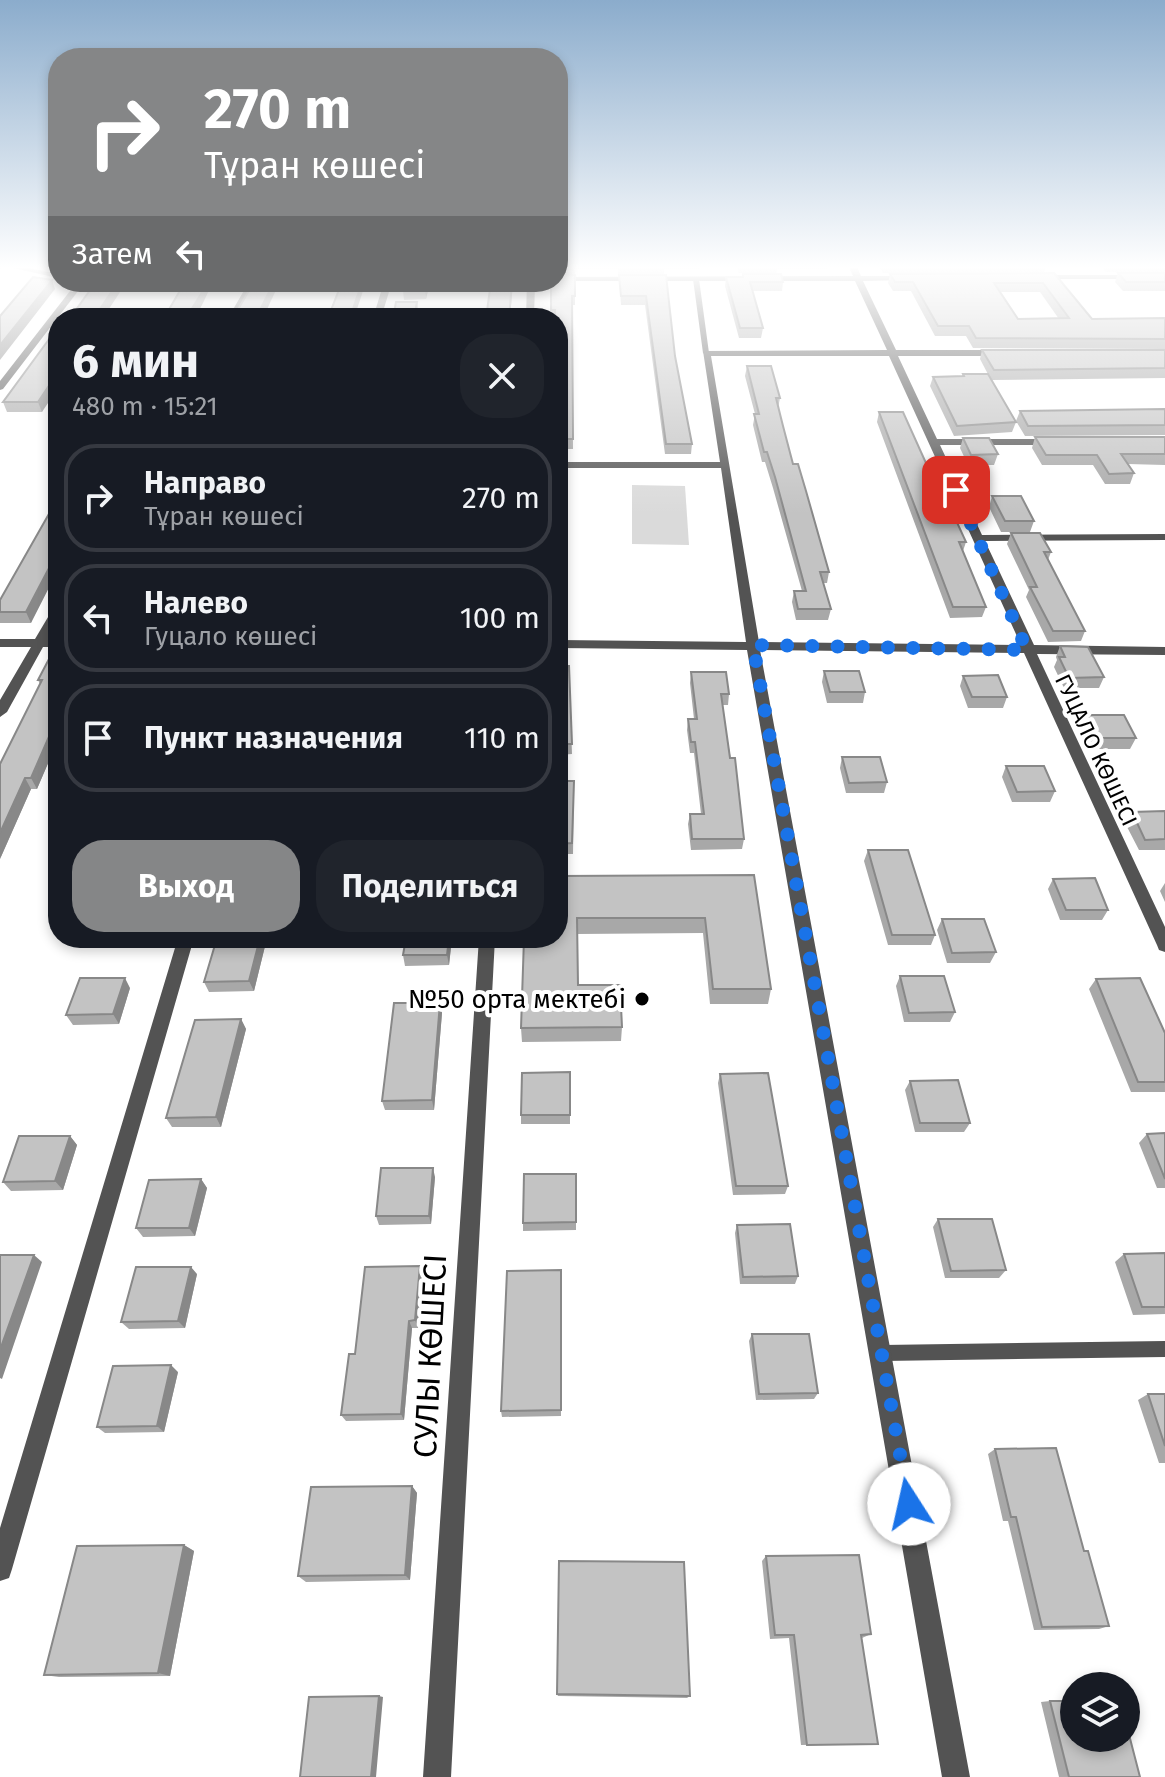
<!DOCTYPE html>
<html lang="ru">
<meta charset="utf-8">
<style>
:root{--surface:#171b24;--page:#20242c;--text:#f1f3f6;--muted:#9ea1a6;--line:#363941;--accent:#858687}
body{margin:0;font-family:"Fira Sans",sans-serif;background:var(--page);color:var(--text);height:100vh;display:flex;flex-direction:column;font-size:30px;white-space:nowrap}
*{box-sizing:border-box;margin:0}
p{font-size:26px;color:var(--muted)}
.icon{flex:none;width:44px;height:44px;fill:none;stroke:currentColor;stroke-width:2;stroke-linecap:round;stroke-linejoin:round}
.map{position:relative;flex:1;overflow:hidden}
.sheet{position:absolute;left:48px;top:308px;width:520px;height:640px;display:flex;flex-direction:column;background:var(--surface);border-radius:32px;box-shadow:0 4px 12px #0003}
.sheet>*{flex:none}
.hud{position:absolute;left:48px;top:48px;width:520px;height:244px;border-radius:32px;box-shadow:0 4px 12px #0003;background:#858687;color:#fff;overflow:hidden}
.fabs{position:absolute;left:1060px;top:1672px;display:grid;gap:16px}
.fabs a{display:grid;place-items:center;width:80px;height:80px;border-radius:50%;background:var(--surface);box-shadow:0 4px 12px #0003;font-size:40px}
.pin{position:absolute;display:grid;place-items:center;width:68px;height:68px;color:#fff;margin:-34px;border-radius:16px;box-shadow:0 4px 12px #0006}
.me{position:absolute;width:88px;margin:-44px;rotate:350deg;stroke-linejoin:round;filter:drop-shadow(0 0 6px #0008)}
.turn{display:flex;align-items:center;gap:28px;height:168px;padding:0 24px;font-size:36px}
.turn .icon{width:104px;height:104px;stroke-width:2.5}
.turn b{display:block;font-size:56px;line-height:68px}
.then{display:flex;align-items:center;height:76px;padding:0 24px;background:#0003;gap:16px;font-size:30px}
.round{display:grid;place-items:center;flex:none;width:84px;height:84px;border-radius:32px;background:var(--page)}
.overview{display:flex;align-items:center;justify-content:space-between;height:136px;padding:0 24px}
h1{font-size:48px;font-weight:700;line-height:60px}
.action{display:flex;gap:16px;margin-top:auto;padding:16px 24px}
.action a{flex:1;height:92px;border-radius:32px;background:var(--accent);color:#fff;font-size:32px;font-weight:700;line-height:92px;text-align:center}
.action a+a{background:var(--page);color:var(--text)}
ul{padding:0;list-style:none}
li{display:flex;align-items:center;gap:24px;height:108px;margin:0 16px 12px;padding:0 8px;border:4px solid var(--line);border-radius:32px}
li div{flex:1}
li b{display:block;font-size:30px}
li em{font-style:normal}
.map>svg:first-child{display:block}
.green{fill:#dadada}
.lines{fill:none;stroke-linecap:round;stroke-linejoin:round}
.trunk-casing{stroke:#dbdbdb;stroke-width:2}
.service{fill:#535353;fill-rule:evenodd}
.minor{fill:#535353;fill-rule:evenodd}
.trunk{fill:#000;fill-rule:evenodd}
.wall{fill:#a8a8a8;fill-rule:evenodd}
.shaded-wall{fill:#888}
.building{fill:#c3c3c3;stroke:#888;stroke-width:2;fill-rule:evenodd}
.route{stroke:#1a73e8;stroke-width:14;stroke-dasharray:0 25.2}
.poi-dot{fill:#000;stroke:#fff;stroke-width:3}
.labels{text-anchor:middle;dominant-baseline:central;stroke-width:8;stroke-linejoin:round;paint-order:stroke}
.far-street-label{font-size:22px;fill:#000;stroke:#fff}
.poi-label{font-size:26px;fill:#000;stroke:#fff;text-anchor:end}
.near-street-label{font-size:32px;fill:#000;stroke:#fff}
</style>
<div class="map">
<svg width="1165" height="1777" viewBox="0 0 1165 1777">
<rect width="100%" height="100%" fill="#fff"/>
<path class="green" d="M632 485 685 486 689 545 632 544Z"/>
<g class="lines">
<g class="trunk-casing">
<path id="trunk" d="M0 265H6L0 268Z"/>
</g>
<path class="service" d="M696 277 699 279 709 353 706 355 703 353 693 279Z
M1165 1341V1357L883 1361 878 1358 875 1353 878 1348 883 1345Z"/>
<path class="minor" d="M0 265H15L58 274V278Z
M848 265H856L861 276H908L912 278 908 280 863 281 896 350H1003L1008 353 1003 356H898L937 439H1055L1060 442 1055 445H940L982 535 1165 534V540L985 541 1034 645 1165 647V655L1037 654 1165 927V952L1159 950 1157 945 1024 653 760 650 970 1777H942L747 650 558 648V640L746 642 721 468H558V462H720L703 351 887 350 855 281H558V277L853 276ZM711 356H889L1021 645 759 642Z
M1036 275H1165V279H1033Z
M77 282H85L3 389 0 390V381Z
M249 282H257L236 318H228Z
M384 282H392L381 318H373Z
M527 282H535L534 318H526Z
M58 606V621L48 639H58V647H43L7 712 0 717V700L31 647H0V639H35L54 607Z
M178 938H194L12 1569 9 1578 0 1581V1528Z
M479 938H495L451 1777H423Z"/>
<use href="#trunk" class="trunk"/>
</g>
<path class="wall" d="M558 265H700L699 269H664V274H618V269H574L575 274H565L575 275V305H572L573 449H558V318H551V282H558Z
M736 265H828L827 269H777L776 273H739Z
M879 265H1046L1044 272 883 273Z
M1100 265H1165V272H1106Z
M1054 273 1092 319 1165 318V349L973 348 966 336H935L911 291H893L888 283 890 274ZM1001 292H1040L1059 319H1018Z
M1118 273H1165V291H1123L1115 282Z
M743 274 783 282 782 291H752L763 328 761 338H739L725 286 726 277H742Z
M619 275H666L675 356 692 444 691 454H665L645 305H621Z
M430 282 426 299 404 300 403 290Z
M58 327 42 412H7L3 402Z
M982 350H1165V378L991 380 980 359Z
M747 366 780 398 778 408 793 464 829 572 827 583H823L831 609 828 620H796L792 602 794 591H802L773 488 765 462H762L753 425 755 414 745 376Z
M963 374 1016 422 1012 432 954 436 930 386 933 377 962 376Z
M1165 409V435L1025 436 1016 421 1020 411Z
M879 412 939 492 966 542 963 551 986 607 982 617 950 618 877 422Z
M1035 437H1165V465L1128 464 1134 473 1130 484H1105L1093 465H1042L1032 448Z
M963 438 998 454 994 465H968L960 448Z
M992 496 1034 521 1030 532H1001L989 507Z
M58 498 31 623H0V600Z
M1011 533 1051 552 1048 560 1085 631 1081 641 1048 642 1026 597 1029 590 1007 544Z
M1060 646 1104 677 1099 688H1064L1054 667 1057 660 1056 657Z
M58 659V740L37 789H31L0 859 40 684 38 680Z
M558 666H569L572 754 558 755Z
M824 671 865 692 863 703H827L822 682Z
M691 672 729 694 728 705H722L744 839 742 849 691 850 688 824 690 814H701L694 753H690L687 730 688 719H694L690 683Z
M963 676 1007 697 1003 708H968L960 686Z
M1088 715 1136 738 1130 749H1094L1083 726Z
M842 757 887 782 884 793H846L840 768Z
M1006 766 1055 791 1050 802H1012L1002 777Z
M558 781H574L573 854H558Z
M1165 811V850H1139L1125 823 1132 812Z
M868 850 935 935 931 945H888L864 861Z
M754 875 771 989 768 1004H710L703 933 577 934 578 985 622 1027 621 1041 522 1042 521 1028 558 876Z
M1053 879 1108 910 1102 920H1060L1048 889Z
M1165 883V902L1160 891Z
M942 919 996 952 990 963H947L937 930Z
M105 938H157V940H107Z
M267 938 254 991 209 992 204 982Z
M452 938 449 965 405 966 403 955Z
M900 976 955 1012 950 1022H904L896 986Z
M1096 979 1165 1033V1092H1131L1089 989Z
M130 988 119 1024 73 1025 66 1015Z
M440 1003 442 1013 434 1110H385L382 1101Z
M241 1019 246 1029 221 1127H172L166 1118Z
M570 1072V1124H521V1115Z
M720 1074 788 1186 785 1194 733 1195 718 1083Z
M910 1081 970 1123 964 1132H915L905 1090Z
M1165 1133V1188H1157L1139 1143 1147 1134Z
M70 1136 77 1145 63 1190 11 1191 3 1182Z
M576 1174V1230L523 1231V1223Z
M435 1177 431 1224 379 1225 376 1216Z
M201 1179 207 1188 195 1236 143 1237 136 1228Z
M938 1219 1006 1270 999 1278H945L933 1227Z
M737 1225 798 1276 795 1284H740L735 1233Z
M1165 1253V1314L1133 1315 1115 1262 1124 1254Z
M420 1266 422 1274 418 1328H412L404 1420 346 1421 341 1415 355 1354Z
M561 1270V1416L502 1417 501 1411Z
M197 1274 185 1328 129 1329 121 1322Z
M752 1334 818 1393 814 1399 756 1400 749 1341Z
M178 1372 164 1432 105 1433 97 1427Z
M1148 1394H1165V1463H1159L1138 1400Z
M995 1449 1109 1626 1099 1629 1034 1630 1008 1521H1003L988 1454Z
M412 1486 417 1493 410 1580 306 1582 298 1576Z
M184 1545 194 1551 170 1676 59 1677 44 1675Z
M766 1556 871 1634 862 1638 870 1744 801 1745 789 1638 770 1639 762 1561Z
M557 1694 690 1696 687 1698 558 1696Z
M1050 1701 1140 1777H1059L1041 1702Z"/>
<path class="shaded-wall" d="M52 280 55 289 0 360V345Z
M118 282H123L124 286 103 318H94Z
M206 282H208L210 288 203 303 195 318H186Z
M274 282H275L276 290 263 318H256Z
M362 282H366L354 318H350Z
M427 282H430L426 299 425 290Z
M512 282H513L510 318H509Z
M417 302 418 311 417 318H414Z
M58 372V388L42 412 38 402Z
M58 551V570L31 623 26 612Z
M58 716V740L37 789 31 778Z
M25 778 31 789 0 859V833Z
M260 938H267L254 991 249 981Z
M449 938H452L449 965 447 955Z
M125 978 130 988 119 1024 113 1014Z
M440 1003 442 1013 434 1110 432 1100Z
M241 1019 246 1029 221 1127 216 1117Z
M70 1136 77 1145 63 1190 55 1181Z
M433 1168 435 1177 431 1224 429 1216Z
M201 1179 207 1188 195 1236 189 1228Z
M34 1255 42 1262 2 1379 0 1378V1350Z
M420 1266 422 1274 418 1328 415 1320Z
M191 1267 197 1274 185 1328 178 1321Z
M409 1321 412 1328 404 1420 401 1414Z
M171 1365 178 1372 164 1432 157 1426Z
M412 1486 417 1493 410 1580 405 1575Z
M184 1545 194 1551 170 1676 158 1673Z
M379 1696 383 1697 376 1777H371Z"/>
<path class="building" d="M1054 273 1092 319 1165 318V339L976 338 969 326H938L913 282H895L890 274ZM994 283H1043L1069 318 1018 319Z
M1118 273H1165V282H1126Z
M558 274 575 275V296H572L573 439H558V318H555V310H551V282H558Z
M743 274H781L783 282H750L763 328H740L726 277H743Z
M619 275H666L675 356 692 444H666L646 296H621Z
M33 277 52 280 0 345V316Z
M96 282H118L94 318H70Z
M185 282H206L201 294 186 318H164Z
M254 282H274L256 318H233Z
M342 282H362L350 318H328Z
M405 282H427L425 290H403Z
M491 282H512L509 318H486Z
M396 302H417L414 318H393Z
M58 327V372L38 402H3Z
M982 350H1165V368L994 370Z
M747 366H771L780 398H776L783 426 793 464H798L806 491 829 572H820L831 609H798L794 591H806L775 477 767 452H764L754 414H759Z
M963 374H988L1016 422 957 426 933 377 964 376Z
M1165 409V425L1028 426 1020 411Z
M879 412H903L939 492H943L966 542H959L986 607H953Z
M1035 437H1165V454H1121L1134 473 1109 474 1097 455H1046Z
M963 438H989L998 454 971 455Z
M992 496H1021L1034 521H1005Z
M58 498V551L26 612H0V600Z
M1011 533H1040L1051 552H1044L1085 631H1053L1030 587H1037Z
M1060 646 1088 647 1104 677 1069 678 1059 657H1065Z
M49 659H58V716L31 778H25L0 833V764L42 680H38Z
M558 666H569L572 744H558Z
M824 671H859L865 692H830Z
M691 672H726L729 694H721L730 758H735L744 839H692L690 814H704L695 742H691L688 719H697Z
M998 675 1007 697H972L963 676Z
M1088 715H1124L1136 738H1099Z
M842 757H880L887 782 849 783Z
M1006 766H1044L1055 791 1017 792Z
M558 781H574L572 843 558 844Z
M1165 811V839L1145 840 1132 812Z
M868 850H908L935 935H892Z
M754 875 771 989H713L705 918H577L578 985H620L622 1027 521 1028 524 938H558V876Z
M1095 878 1108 910H1066L1053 879Z
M942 919H984L996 952 952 953Z
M217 938H260L249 981 204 982Z
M406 938H449L447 955H403Z
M900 976H944L955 1012 909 1013Z
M80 978H125L113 1014 66 1015Z
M1140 978 1165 1033V1082H1138L1096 979Z
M394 1003H440L432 1100 382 1101Z
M241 1019 216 1117 166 1118 195 1020Z
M570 1072V1115H521L522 1073Z
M768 1073 788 1186H736L720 1074Z
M958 1080 970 1123H920L910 1081Z
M1165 1133V1179L1147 1134Z
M19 1136H70L55 1181 3 1182Z
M381 1168H433L429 1216H376Z
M524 1174H576V1222L523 1223Z
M201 1179 189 1228H136L149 1180Z
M938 1219H992L1006 1270 951 1271Z
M790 1224 798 1276 743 1277 737 1225Z
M1165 1253V1307H1142L1124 1254Z
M0 1255H34L0 1350Z
M420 1266 415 1320 409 1321 401 1414 341 1415 349 1354H355L365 1267Z
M136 1267H191L178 1321 121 1322Z
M561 1270V1410L501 1411 507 1271Z
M752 1334H809L818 1393 759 1394Z
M171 1365 157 1426 97 1427 113 1366Z
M1148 1394H1165V1446Z
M1056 1448 1084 1551H1088L1109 1626 1042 1627 1016 1517H1011L995 1449Z
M412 1486 405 1575 298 1576 311 1487Z
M184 1545 158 1673 44 1675 77 1546Z
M859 1555 871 1634 861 1635 878 1744 807 1745 794 1635H775L766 1556Z
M559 1561 684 1562 690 1696 557 1694Z
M379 1696 371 1777H300L309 1697Z
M1050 1701H1074V1738H1126V1723L1140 1777H1069Z"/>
<linearGradient id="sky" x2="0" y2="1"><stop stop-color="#8baccc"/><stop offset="0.52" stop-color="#fff"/><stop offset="1" stop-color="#fff" stop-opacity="0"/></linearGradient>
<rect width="1165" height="514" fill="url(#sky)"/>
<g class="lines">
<path class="route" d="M909 1504 753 645 1027 650 956 490"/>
</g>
<circle class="poi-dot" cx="642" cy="999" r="8"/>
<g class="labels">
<g class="far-street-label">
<text transform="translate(1096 750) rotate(65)">ГУЦАЛО КӨШЕСІ</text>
</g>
<g class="poi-label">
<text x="626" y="999">№50 орта мектебі</text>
</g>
<g class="near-street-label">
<text transform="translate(430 1356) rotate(-87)">СУЛЫ КӨШЕСІ</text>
</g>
</g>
</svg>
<div class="fabs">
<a><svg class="icon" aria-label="layers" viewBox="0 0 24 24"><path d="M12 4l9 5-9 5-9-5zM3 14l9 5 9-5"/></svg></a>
</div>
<div class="pin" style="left:956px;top:490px;background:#d93025"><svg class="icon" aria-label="arrive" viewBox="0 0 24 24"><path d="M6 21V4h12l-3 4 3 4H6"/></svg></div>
<svg class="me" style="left:909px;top:1504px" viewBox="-20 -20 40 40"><circle r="19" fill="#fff"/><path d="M0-13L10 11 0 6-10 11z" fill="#1a73e8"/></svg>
<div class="hud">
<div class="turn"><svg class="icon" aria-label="right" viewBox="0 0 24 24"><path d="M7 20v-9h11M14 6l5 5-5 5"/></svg><div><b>270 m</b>Тұран көшесі</div></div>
<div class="then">Затем<svg class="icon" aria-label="left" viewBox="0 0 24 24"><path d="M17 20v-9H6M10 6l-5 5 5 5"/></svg></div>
</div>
<section class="sheet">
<div class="overview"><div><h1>6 мин</h1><p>480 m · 15:21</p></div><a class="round"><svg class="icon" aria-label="close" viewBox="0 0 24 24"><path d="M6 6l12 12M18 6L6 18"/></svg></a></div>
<ul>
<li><svg class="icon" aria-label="right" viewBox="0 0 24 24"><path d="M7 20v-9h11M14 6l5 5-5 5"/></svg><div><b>Направо</b><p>Тұран көшесі</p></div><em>270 m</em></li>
<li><svg class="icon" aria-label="left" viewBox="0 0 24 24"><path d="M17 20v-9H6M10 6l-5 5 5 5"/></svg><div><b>Налево</b><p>Гуцало көшесі</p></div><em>100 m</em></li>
<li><svg class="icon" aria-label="arrive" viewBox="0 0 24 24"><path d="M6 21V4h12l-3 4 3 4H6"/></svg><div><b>Пункт назначения</b></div><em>110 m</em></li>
</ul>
<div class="action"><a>Выход</a><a>Поделиться</a></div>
</section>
</div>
